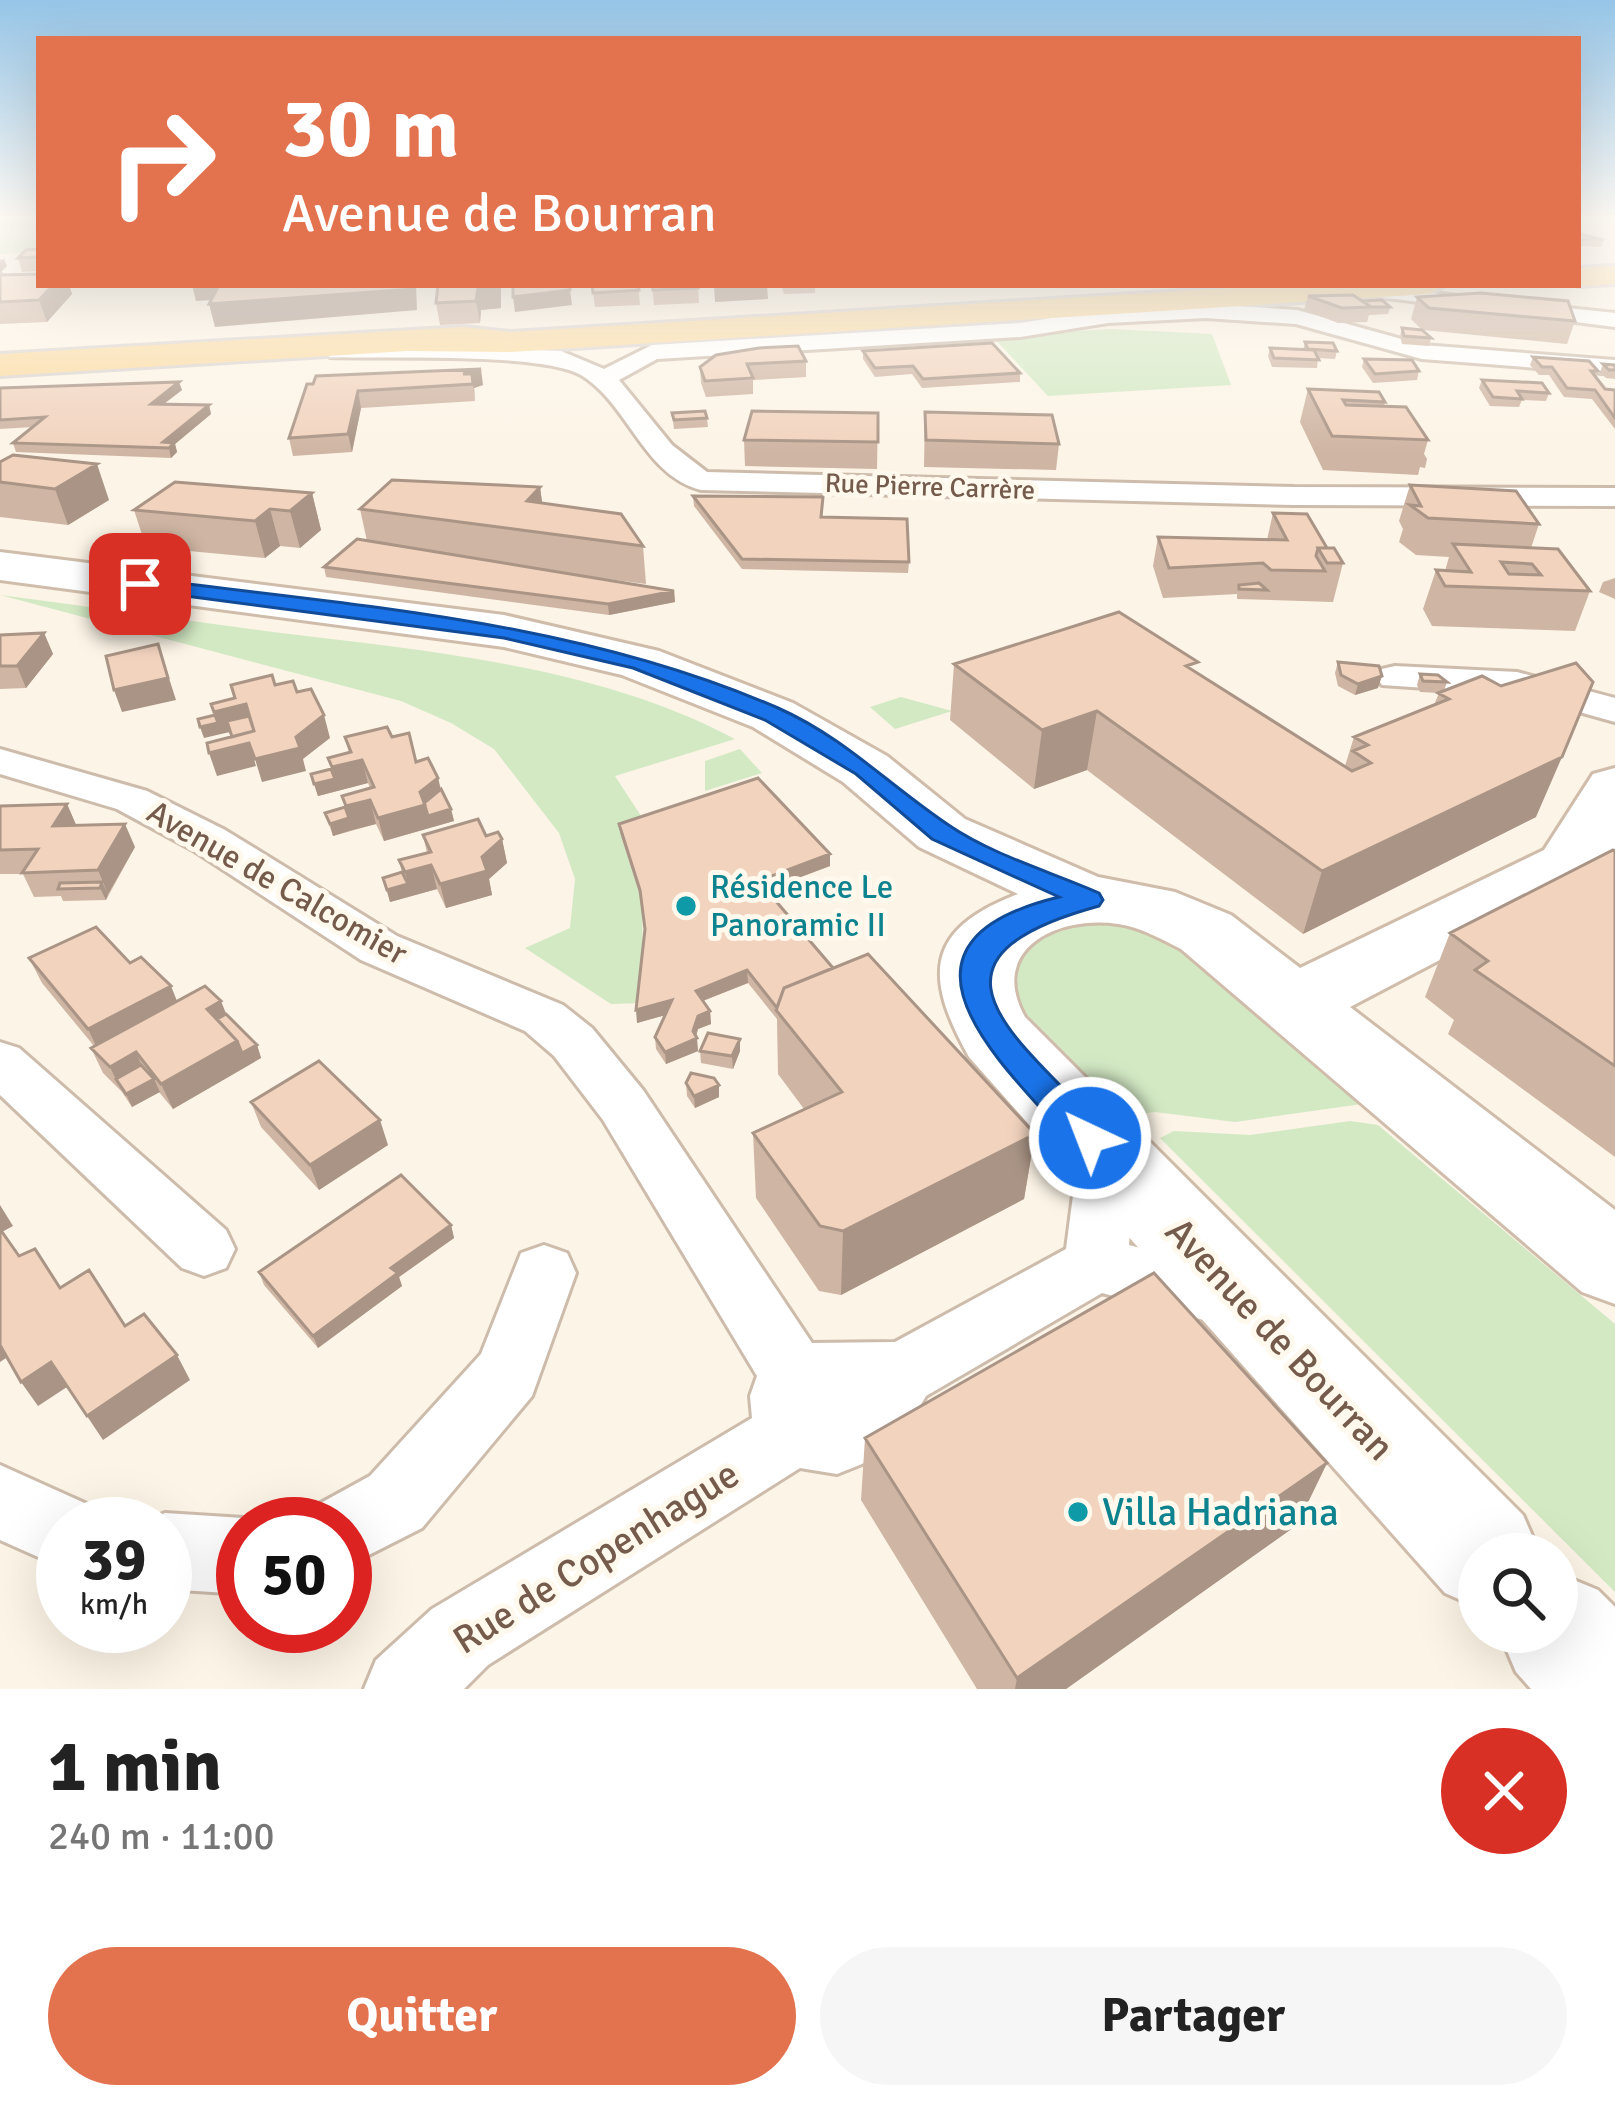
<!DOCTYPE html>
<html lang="fr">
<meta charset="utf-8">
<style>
:root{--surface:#fff;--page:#f6f6f6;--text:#222;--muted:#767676;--accent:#e3734e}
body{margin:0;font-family:Signika,sans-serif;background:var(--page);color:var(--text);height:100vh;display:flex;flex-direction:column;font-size:45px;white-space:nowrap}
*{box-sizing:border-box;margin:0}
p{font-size:39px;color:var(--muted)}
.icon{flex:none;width:66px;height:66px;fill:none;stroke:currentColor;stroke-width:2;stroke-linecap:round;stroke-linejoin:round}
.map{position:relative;height:1689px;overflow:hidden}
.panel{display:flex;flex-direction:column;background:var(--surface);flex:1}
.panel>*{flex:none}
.top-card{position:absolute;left:36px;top:36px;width:1545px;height:252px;border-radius:0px;box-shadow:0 12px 48px #0002;background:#e3734e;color:#fff;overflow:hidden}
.tools{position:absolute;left:1458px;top:1533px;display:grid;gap:24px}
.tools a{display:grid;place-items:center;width:120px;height:120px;border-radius:50%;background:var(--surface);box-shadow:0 12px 48px #0002;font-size:60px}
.speed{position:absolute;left:36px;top:1497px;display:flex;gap:24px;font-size:60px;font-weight:700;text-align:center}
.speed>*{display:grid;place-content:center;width:156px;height:156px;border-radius:50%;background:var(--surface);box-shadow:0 12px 48px #0002;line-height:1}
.speed small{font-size:30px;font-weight:400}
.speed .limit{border:18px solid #d22;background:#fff;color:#111}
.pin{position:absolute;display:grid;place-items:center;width:102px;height:102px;color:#fff;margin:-51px;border-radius:24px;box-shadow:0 6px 18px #0006}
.me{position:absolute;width:132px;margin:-66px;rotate:317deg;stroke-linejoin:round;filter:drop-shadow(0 0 9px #0008)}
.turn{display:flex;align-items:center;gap:42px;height:252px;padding:0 48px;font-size:54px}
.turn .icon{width:156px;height:156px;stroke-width:2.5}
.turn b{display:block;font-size:84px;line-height:102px}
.round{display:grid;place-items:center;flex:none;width:126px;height:126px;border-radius:63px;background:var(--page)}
.overview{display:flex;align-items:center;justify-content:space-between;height:204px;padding:0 48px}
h1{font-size:72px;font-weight:800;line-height:90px}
.button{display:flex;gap:24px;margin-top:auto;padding:24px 48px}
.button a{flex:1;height:138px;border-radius:72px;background:var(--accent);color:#fff;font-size:48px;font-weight:800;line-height:138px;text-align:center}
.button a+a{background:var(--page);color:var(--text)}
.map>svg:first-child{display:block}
.green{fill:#d3e9c4}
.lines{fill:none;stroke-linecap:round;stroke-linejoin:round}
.minor-casing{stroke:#cdbcac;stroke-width:6}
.secondary-casing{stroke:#d0bcaa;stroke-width:6}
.primary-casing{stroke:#dbd4d0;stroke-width:6}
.minor{fill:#fff;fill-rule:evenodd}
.secondary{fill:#fff;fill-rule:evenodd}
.primary{fill:#f9daa0;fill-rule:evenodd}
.wall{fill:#cfb5a3}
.shaded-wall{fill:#a99485}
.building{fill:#f1d3be;stroke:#a99485;stroke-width:3;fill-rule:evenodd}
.route{fill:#1a73e8;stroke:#114b97;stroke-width:3}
.culture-dot{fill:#0f9aa8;stroke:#fff8ec;stroke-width:4.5}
.labels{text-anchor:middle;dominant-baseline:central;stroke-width:10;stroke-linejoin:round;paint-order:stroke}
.far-street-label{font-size:27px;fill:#755b4b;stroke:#fff8ec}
.street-label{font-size:33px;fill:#755b4b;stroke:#fff8ec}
.culture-label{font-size:33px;fill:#0d838f;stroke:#fff8ec;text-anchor:start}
.near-street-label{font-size:39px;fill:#755b4b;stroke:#fff8ec}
.near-culture-label{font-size:39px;fill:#0d838f;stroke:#fff8ec;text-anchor:start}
</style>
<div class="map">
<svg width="1615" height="1689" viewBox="0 0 1615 1689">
<rect width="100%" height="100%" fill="#fcf4e6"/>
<path class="green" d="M0 218H39V252L0 254Z
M1110 329 1212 334 1231 385 1048 396 992 336Z
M0 595C91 607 182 620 273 632 427 651 596 665 735 739L615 776 643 819 642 1003 611 1004 525 948 570 928 575 879 559 833 494 749 451 723 401 701Z
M901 697 952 711 895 729 870 707Z
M740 749 762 773 705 791V761Z
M1098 923 1168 934 1383 1101 1235 1122 1155 1112 1110 1118 1026 1033 1008 996C1022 940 1044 932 1098 923Z
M1350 1121 1378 1125 1615 1324V1592L1160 1138 1174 1131 1250 1135Z"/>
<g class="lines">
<g class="minor-casing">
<path id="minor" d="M1356 285 1615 313V327L1364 295 1357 293Z
M1206 304 1297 310 1423 345 1615 360V374L1422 359 1296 324 1206 318 1108 323 1020 337 657 359 619 380 672 445 707 472 1294 487 1615 488V506L1294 505 701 490C643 475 629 404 581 375 541 352 384 359 330 357L318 350 330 343 561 351 604 369 652 345 1020 323 1108 309Z
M1395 666 1517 672 1615 698V722L1515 694 1382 685 1376 677 1382 669Z
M0 749 147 791 225 830 397 936 563 1005 592 1028 643 1090 812 1343 895 1342 1066 1249 1078 1157 1086 1140 1107 1134 1128 1140 1136 1157 1129 1245 1253 1278 1262 1298 1253 1318 1230 1327 1102 1293 926 1396 904 1433 862 1464 837 1474 800 1468 488 1665 464 1689H364L376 1660 432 1609 752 1418 750 1396 757 1376 603 1120 554 1056 525 1031 361 960 193 850 117 809 0 774Z
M0 1042 19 1048 226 1230 235 1249 226 1268 204 1276 182 1268 0 1095Z
M544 1245 567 1253 576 1273 532 1396 422 1528 345 1567V1524H310L319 1504 370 1476 481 1354 521 1253Z
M0 1465 89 1505 98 1524H63V1568L0 1540Z
M165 1513 243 1518 257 1524H243V1594L165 1589V1524H139Z"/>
</g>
<g class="secondary-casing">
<path id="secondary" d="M0 552 504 615 659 651 793 703 887 756 965 819 1098 877 1175 892 1231 915 1300 968 1544 850 1593 774 1615 768V851L1592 880 1350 1007 1615 1210V1304L1582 1292 1181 949C1161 939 1140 927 1118 924 1058 915 987 949 1025 1017L1523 1515 1540 1554H1479V1608L1445 1593 969 1057C925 978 923 930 1018 894L919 847 843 782 753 727 622 675 504 647 0 580Z
M1557 1573 1598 1590 1615 1607V1689H1531L1516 1672 1499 1632H1557Z"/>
</g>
<g class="primary-casing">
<path id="primary" d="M1615 266V284L1578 286 1574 285 1578 268Z
M1281 285H1445L1430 294 511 352 407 351 0 376V354L463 327 511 332Z"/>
</g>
<use href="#minor" class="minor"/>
<use href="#secondary" class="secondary"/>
<use href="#primary" class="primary"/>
</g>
<path class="wall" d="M1578 234 1604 240 1601 247 1578 246Z
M39 249V271L22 272 18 258Z
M0 259H4L7 266 1 271 5 275 39 285H69L72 294 47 322 0 324Z
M438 285H501V308L481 310 480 323 440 325 436 303Z
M592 285H638L640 305 595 307Z
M652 285 698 288 699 303 654 305Z
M781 285H815V293L784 294Z
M1308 296 1362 301 1390 307 1388 314 1369 315 1367 322 1338 323 1304 310Z
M1417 297 1575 321 1567 344 1423 330 1431 338 1429 346 1402 344 1400 336 1402 328 1422 330 1411 319Z
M1305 342 1337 351 1335 359 1318 358 1317 368 1272 367 1268 356 1270 348 1303 350Z
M863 351 1020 373V382L922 388 912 374 875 377 863 359Z
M1533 357 1598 371 1595 377 1605 389 1615 390V429L1592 399 1564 397 1549 375H1539L1530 365Z
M1364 359 1419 371 1417 380 1373 383 1362 367Z
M806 361V377L753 380V394L706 397 701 383 700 367Z
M1603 364 1615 365V379L1606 378 1600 372Z
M316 376 483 385 474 388 475 401 361 408 352 452 293 456 289 438Z
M1482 380 1549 393 1546 401 1522 400 1519 407 1490 406 1479 388Z
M0 388 182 390 164 404 209 405 211 414 175 444 177 452 171 458 16 452 13 443 33 427 0 429Z
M1308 389 1385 402 1384 406 1428 440 1424 454 1427 459 1425 468 1420 467 1418 475 1323 470 1300 422Z
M925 412 1059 444 1056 470 924 467Z
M672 413 707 418 708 427 674 429Z
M878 413 877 469 745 466 744 440Z
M0 462 109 500 68 525 0 517Z
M1410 485 1539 524 1531 548 1590 591 1575 631 1432 626 1423 609 1436 570 1445 571 1449 557 1416 555 1399 542 1403 529 1399 521Z
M540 487 542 503 643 546 646 584 561 573 674 591 675 602 609 615 326 577 324 567 367 541 360 509Z
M312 493 321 530 300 548 280 546 265 558 146 547 134 510Z
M693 496 822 517 909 562 908 573 742 569 694 506Z
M1273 513 1327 548 1343 563 1333 602 1237 599V594L1163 598 1153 566 1158 537 1267 540Z
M1615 578V599L1599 592 1603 582Z
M44 633 53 654 26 688 0 689V635Z
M1338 662 1378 688 1355 695 1338 686 1335 673Z
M954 664 1196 673 1345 766 1354 737 1434 705 1439 693 1420 692 1417 685 1420 674 1447 682 1444 691 1536 817 1303 934 1087 770 1034 789 950 720Z
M345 737 416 762 438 778 441 789 451 809 454 821 384 841 376 824 333 836 325 813 345 807 342 796 370 788 368 783 318 796 311 774 332 769 328 758 349 753Z
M67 804 76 825 135 847 106 900 63 901 61 896 34 897 23 874H0V806Z
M619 824 830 866 766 890 833 968 1035 1134 1024 1199 841 1295 819 1291 756 1198 753 1133 804 1109 778 1074 777 1019 748 983 703 1001 710 1011 711 1024 698 1029 696 1036 698 1051 666 1064 656 1049 655 1037 665 1015 637 1023 645 930 642 902 621 836Z
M423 835 486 836 502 839 507 863 489 879 492 895 446 908 437 889 390 902 383 878 402 873 399 860 427 853Z
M1615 851V1157L1448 1034 1454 1020 1425 997 1450 933Z
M29 958 130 963 177 1001 226 1014 257 1045 261 1058 173 1109 159 1092 132 1107 122 1092 103 1073 91 1048 94 1046 42 983Z
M740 1039V1051L733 1069 701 1063 700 1051Z
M686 1083 719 1097 695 1108 687 1096Z
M251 1102 388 1145 319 1190 261 1127Z
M451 1225 454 1238 399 1277 402 1286 318 1348 264 1285 259 1272Z
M865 1438 1327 1463 1297 1525 1066 1689H977L861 1500Z"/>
<path class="shaded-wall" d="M4 259 7 266 0 273V263Z
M53 285H69L72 294 47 322 39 300Z
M192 285H225L228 299 196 301Z
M413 285H416L417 310 215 327 209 304Z
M501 285V308L481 310 480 323 476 301 478 288Z
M767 285 768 299 715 302 714 287Z
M570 290 572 305 515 312 513 297Z
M481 369 483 385 474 388 475 401 473 384 463 374Z
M179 382 182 390 153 412 151 404Z
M358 391 361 408 352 452 348 434Z
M209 405 211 414 175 444 177 452 171 458 169 448 163 442Z
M97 464 109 500 68 525 55 489Z
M540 487 545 523 527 501Z
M312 493 321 530 300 548 290 511Z
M270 509 280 546 265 558 255 521Z
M674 591 675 602 609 615 608 604Z
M44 633 53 654 26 688 17 666Z
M158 644 176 700 122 712 114 690Z
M1382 676 1378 688 1355 695 1358 684Z
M246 704 253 727 221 734 214 712Z
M1097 711 1087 770 1034 789 1042 730Z
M324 715 330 738 303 759 306 771 262 782 255 759 296 737Z
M218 723 221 734 204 738 200 727Z
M249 743 256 766 217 776 209 753Z
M1562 757 1536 817 1303 934 1322 871Z
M362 760 368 783 318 796 314 784 335 779 332 767Z
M438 778 443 801 451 809 454 821 384 841 378 818 420 792Z
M370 800 376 824 352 830 346 806Z
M67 804 77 827 53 826Z
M349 818 352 830 333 836 330 824Z
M125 824 135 847 108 894 98 870Z
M502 839 507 863 489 879 492 895 446 908 440 884 482 857Z
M830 854V866L737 901V889Z
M431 865 437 889 390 902 387 890 408 884 405 872Z
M102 882 108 894 106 900 100 888Z
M747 970 748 983 697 1003 696 991Z
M171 986 181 1011 100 1054 88 1029Z
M672 1000 673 1013 637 1023 636 1010Z
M221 1001 231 1026 222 1031 207 1009Z
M710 1011 711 1024 698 1029 695 1039 697 1038 698 1051 666 1064 665 1052 693 1031 698 1016Z
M740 1039V1051L733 1069 732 1056Z
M237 1041 257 1045 261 1058 173 1109 161 1084Z
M136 1052 147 1078 116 1079 122 1092 110 1067Z
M154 1079 160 1092 132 1107 126 1094Z
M719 1085V1097L695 1108 694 1096Z
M380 1120 388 1145 319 1190 310 1165Z
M1035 1134 1024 1199 841 1295 843 1231Z
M0 1205 13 1226 0 1233Z
M451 1225 454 1238 399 1277 402 1286 318 1348 313 1336 391 1268Z
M0 1343 9 1356 0 1362Z
M177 1355 190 1380 103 1440 87 1416Z
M51 1362 67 1387 38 1406 21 1382Z
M1327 1463 1297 1525 1066 1689H1015L1017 1678Z"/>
<path class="building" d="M1578 234H1580L1604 240 1578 239Z
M39 249V257L18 258 26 250Z
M39 274V285H53L39 300 0 302V275Z
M219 285H413V289L209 304Z
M438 285H498V287L478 288 476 301 436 303Z
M513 285H570V290L513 297Z
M592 285H638L639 290 593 293Z
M652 285H697L698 288 653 290Z
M1481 293 1568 301 1575 321 1429 308 1417 297Z
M1353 295 1371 307 1342 308 1308 296Z
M1382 300 1390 307H1371L1362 301Z
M1402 328 1422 330 1431 338 1404 336Z
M1305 342 1333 343 1337 351 1308 349Z
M992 343 1020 373 923 379 913 366 875 368 863 351Z
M798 346 806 361 747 364 753 378 705 381 700 367 716 355 759 348Z
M1270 348 1314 350 1319 360 1274 358Z
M1533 357 1589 361 1598 371H1591L1605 389 1615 390V418L1595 390 1567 388 1552 367H1542Z
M1364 359 1412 360 1419 371 1375 374Z
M1603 364 1615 365V370H1609Z
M481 369 463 374H472L473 384 358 391 348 434 289 438 307 384H313L316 376Z
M1482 380 1542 383 1549 393 1517 391 1522 399 1493 397Z
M179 382 151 404 209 405 163 442 174 443 169 448 13 443 45 417 0 420V388Z
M1308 389 1379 392 1385 402 1343 400 1346 405 1406 407 1428 440 1332 436Z
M705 411 707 418 674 420 672 413Z
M752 411 878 413V442L744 440Z
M925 412 1052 415 1059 444 926 440Z
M13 455 97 464 55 489 0 482V462Z
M392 480 540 487 527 501 621 514 643 546 360 509Z
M175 482 312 493 290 511 270 509 255 521 134 510Z
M1410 485 1516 491 1539 524 1428 518 1410 505 1421 506Z
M693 496 823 497 821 517 907 519 909 562 742 559Z
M1273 513 1307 514 1327 548H1318L1316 556 1325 571 1271 570 1263 563 1169 568 1158 537 1287 540Z
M357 539 674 591 608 604 324 567Z
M1453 544 1558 549 1590 591 1445 586 1436 570 1471 572ZM1501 562 1532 564 1541 575 1509 574Z
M1318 548H1334L1343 563H1327Z
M1259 583 1267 590 1239 589V585Z
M1119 612 1198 662 1186 666 1352 771 1371 763 1353 751 1368 745 1354 737 1449 699 1438 693 1482 676 1501 686 1576 663 1593 682 1562 757 1322 871 1097 711 1042 730 954 664Z
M44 633 17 666H0V635Z
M158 644 168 678 114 690 106 656Z
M1338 662 1379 666 1382 676 1358 684 1341 675Z
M1420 674 1438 675 1447 682 1423 681Z
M272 675 275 685 293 681 297 692 311 689 324 715 296 737 300 748 255 759 249 743 209 753 207 743 254 731 246 704 214 712 211 704 235 698 231 685Z
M215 715 218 723 200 727 198 719Z
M249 716 254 731 232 737 227 721Z
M387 727 392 737 409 733 416 762 428 758 438 778 420 792 425 805 378 818 370 800 346 806 342 796 374 787 362 760 332 767 328 758 351 752 345 737Z
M331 769 335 779 314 784 311 774Z
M758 778 830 854 737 889 731 882 723 886 733 897 763 886 833 968 784 988 777 1008 747 970 696 991 710 1011 698 1016 693 1031 697 1038 665 1052 655 1037 672 1000 636 1010 645 929 640 890 619 824Z
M441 789 451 809 428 816 424 803Z
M67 804 53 826 125 824 98 870 22 873 38 849 0 850V806Z
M345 807 349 818 330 824 325 813Z
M478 819 486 836 498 832 502 839 482 857 487 871 440 884 431 865 405 872 399 860 431 852 423 835Z
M1613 850 1615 851V1066L1475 970 1488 961 1450 933Z
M402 872 408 884 387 890 383 878Z
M102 882 100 888 58 889 60 883Z
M96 927 130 963 141 957 171 986 88 1029 29 958Z
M868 954 1035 1134 843 1231 820 1226 753 1133 842 1092 776 1010 784 988Z
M205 986 221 1001 207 1009 237 1041 161 1084 136 1052 110 1067 91 1048Z
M226 1014 257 1045 242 1053 237 1041 217 1019Z
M708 1033 740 1039 732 1056 700 1051Z
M319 1061 380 1120 310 1165 251 1102Z
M141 1065 154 1079 126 1094 116 1079Z
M691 1073 714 1078 719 1085 694 1096 686 1083Z
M401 1175 451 1225 391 1268 398 1273 313 1336 259 1272Z
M0 1229 19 1256 35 1249 60 1288 89 1270 125 1326 144 1314 177 1355 87 1416 51 1362 21 1382 0 1345Z
M1154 1273 1327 1463 1017 1678 865 1438Z"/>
<linearGradient id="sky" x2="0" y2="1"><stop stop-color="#96c5e7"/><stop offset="0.48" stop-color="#fefaf4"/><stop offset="1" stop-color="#fefaf4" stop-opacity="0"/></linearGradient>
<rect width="1615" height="454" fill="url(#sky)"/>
<path class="route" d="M140 578C356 606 576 620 778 708 844 737 891 787 950 826 993 855 1051 872 1099 893L1103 900 1099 906C904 959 1014 1035 1102 1128L1107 1138 1102 1148H1077C1004 1066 865 944 1059 897L932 839 856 774 765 720 633 668 504 638 132 589V580Z"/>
<g class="culture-dot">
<circle cx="686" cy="906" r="12"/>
<circle cx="1078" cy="1512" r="12"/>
</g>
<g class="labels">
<g class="far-street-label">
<text transform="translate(930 487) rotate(2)">Rue Pierre Carrère</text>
</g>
<g class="street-label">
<text transform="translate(277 883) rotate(30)">Avenue de Calcomier</text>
</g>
<g class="culture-label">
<text x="710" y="887">Résidence Le<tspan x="710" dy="38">Panoramic II</tspan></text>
</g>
<g class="near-street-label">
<text transform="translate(1280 1339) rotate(47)">Avenue de Bourran</text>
<text transform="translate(596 1557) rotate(-32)">Rue de Copenhague</text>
</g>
<g class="near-culture-label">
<text x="1102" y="1512">Villa Hadriana</text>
</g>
</g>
</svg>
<div class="tools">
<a><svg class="icon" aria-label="search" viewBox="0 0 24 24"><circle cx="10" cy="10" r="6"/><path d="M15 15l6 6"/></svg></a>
</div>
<div class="speed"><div>39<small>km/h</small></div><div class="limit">50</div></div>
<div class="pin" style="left:140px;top:584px;background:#d93025"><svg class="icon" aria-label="arrive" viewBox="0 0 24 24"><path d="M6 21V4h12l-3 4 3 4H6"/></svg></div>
<svg class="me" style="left:1090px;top:1138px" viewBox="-20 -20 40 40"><circle r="17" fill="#1a73e8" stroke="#fff" stroke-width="3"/><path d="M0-11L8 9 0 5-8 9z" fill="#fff"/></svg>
<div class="top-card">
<div class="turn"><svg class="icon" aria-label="right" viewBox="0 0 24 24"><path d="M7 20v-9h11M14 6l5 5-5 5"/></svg><div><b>30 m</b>Avenue de Bourran</div></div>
</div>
</div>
<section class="panel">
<div class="overview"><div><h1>1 min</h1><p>240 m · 11:00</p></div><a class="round" style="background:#d93025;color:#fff"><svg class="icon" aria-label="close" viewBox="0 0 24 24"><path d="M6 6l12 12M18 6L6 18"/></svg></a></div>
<div class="button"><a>Quitter</a><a>Partager</a></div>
</section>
